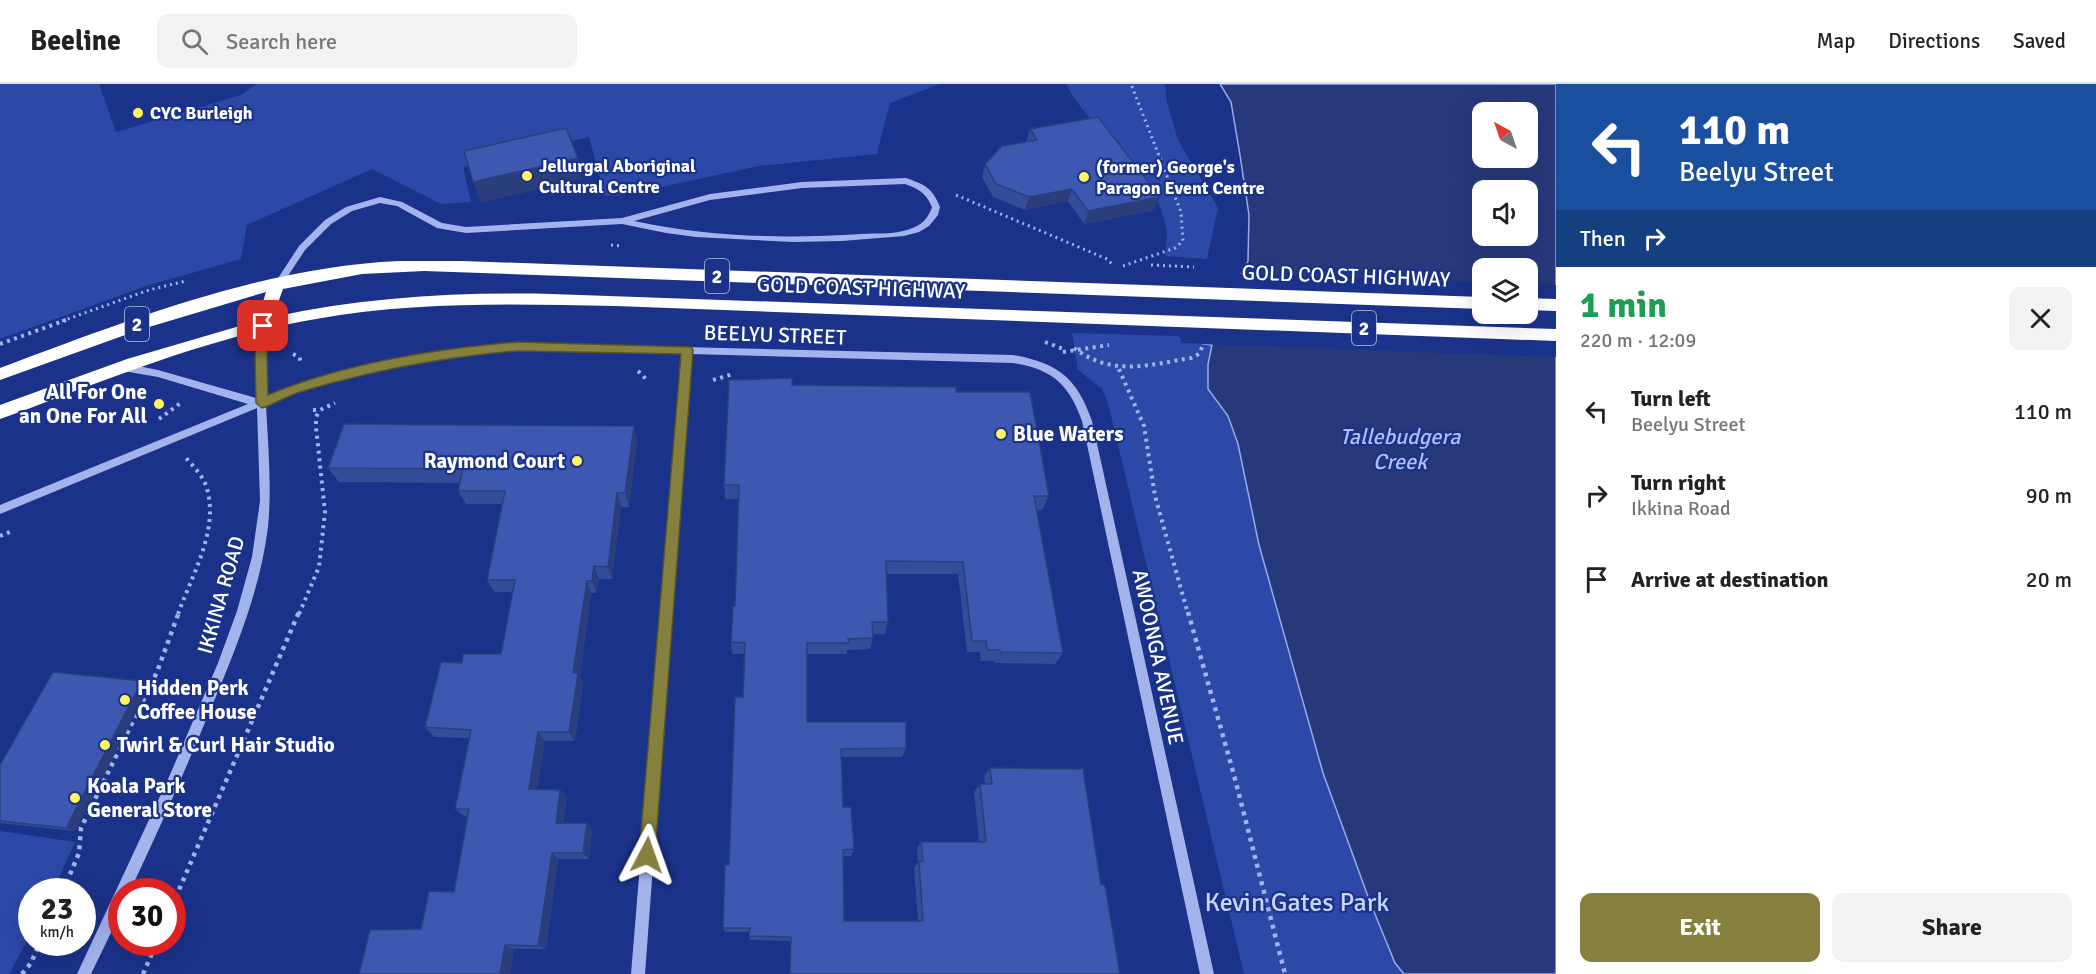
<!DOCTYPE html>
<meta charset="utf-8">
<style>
:root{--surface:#fff;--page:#f2f2f2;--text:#222;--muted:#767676;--line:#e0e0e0;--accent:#85803d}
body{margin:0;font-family:Signika,sans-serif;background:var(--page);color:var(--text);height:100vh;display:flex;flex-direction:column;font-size:22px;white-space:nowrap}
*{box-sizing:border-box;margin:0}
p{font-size:20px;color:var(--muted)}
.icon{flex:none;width:33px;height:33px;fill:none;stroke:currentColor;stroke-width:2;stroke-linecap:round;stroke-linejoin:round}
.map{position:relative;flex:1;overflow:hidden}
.panel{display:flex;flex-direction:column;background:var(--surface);width:540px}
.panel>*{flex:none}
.top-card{background:#1a4fa0;color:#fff;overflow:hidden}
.needle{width:39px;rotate:320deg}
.fabs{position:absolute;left:1472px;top:18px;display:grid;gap:12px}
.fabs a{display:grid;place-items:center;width:66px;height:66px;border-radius:12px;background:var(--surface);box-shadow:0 6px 24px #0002;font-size:30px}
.speed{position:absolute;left:18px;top:794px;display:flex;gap:12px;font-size:30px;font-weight:700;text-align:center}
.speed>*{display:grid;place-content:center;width:78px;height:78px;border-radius:50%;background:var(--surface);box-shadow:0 6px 24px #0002;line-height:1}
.speed small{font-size:15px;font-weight:400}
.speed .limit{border:9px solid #d22;background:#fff;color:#111}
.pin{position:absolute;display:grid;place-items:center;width:51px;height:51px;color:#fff;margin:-26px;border-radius:12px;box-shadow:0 3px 9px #0006}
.me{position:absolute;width:66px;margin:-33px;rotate:4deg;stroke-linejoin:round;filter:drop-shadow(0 0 4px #0008)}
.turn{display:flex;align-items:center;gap:21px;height:126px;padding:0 24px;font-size:27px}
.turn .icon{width:78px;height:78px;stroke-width:2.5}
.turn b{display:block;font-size:42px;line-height:51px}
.then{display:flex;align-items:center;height:57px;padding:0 24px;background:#0003;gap:12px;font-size:22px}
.round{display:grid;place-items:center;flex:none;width:63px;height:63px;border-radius:12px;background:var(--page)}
.overview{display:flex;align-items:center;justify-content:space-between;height:102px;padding:0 24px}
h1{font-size:36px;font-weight:700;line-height:45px;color:#1e9e55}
.button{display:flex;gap:12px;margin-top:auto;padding:12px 24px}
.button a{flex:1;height:69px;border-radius:12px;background:var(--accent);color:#fff;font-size:24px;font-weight:700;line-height:69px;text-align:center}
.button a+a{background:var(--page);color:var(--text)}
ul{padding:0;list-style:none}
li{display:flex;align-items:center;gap:18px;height:84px;padding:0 24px}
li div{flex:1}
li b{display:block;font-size:22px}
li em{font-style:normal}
header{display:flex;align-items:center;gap:36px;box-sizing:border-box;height:84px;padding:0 30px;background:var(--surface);border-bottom:2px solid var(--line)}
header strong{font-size:28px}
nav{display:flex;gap:33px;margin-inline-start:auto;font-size:21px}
.search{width:420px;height:54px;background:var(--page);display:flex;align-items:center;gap:15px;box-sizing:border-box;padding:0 21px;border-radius:12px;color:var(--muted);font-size:22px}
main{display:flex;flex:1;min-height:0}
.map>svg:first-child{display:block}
.green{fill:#2c49a8}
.water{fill:#27397b;stroke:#96acef;stroke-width:1.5;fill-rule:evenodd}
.pier{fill:#1a3289}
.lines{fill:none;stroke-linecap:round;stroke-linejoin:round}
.path-far2{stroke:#a3b4ed;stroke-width:3;stroke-dasharray:2 4;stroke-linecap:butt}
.path-far1{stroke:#a3b4ed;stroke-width:4;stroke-dasharray:3 4.5;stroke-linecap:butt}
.path{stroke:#a3b4ed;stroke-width:4.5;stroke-dasharray:4 5;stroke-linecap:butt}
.minor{fill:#a3b4ed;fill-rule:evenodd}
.highway{fill:#fff;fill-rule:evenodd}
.wall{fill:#354c98}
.shaded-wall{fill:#2b3e7c}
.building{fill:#3e58b1;stroke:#2b3e7c;stroke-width:1.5}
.route{fill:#85803d;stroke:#565328;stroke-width:1.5}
.poi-dot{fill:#fff45f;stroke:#1a3289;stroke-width:2}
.labels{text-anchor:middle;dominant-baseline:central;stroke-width:4.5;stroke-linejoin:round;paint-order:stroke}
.far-poi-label{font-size:18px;font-weight:bold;fill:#fff;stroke:#1a3289;text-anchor:start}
.shield{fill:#1a3289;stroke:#bac2dc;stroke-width:1.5}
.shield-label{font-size:20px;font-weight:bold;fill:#fff}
.street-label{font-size:21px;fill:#fff;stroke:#1a3289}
.poi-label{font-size:21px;font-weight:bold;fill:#fff;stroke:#1a3289;text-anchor:start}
.water-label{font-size:22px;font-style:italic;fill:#afbff4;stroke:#1a3289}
.near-park-label{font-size:26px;fill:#c9d4f9;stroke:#1a3289}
</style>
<header>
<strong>Beeline</strong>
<div class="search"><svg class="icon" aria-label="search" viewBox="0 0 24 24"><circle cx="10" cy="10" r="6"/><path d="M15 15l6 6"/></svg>Search here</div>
<nav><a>Map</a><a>Directions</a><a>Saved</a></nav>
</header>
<main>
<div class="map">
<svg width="1556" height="890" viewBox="0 0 1556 890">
<rect width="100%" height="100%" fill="#1a3289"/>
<path class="green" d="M0 0H99L116 48 241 11 256 0H940L890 19 877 70 759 82 624 111 605 112 589 53 463 83 471 118 441 120 372 85 247 141 241 175 146 202 0 255Z
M1066 0H1165L1167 18 1178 56 1218 124 1207 175 1165 172C1166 165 1167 156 1167 149 1159 85 1093 53 1066 0Z
M1072 249 1179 252 1182 259 1212 260 1208 300 1228 332 1238 360 1259 461 1323 689 1370 818 1395 879 1404 890H1244L1108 319 1102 305 1078 286Z
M0 747 75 758 53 807H32L31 850 9 890H0Z"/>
<path class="water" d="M1220 0H1556V890H1404L1395 879 1370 818 1323 689 1259 461 1238 360 1228 332 1208 305V280L1212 261 1203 260 1248 177 1249 131 1240 71 1231 18ZM1482 28H1527V74H1482ZM1482 106H1527V152H1482ZM1482 184H1527V230H1482Z"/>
<path class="pier" d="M1238 190 1482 198V230H1527V200L1556 201V273L1200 260Z"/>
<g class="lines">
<path class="path-far2" d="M956 111 1107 175 1113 181
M611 161 623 162
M1151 181 1194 183
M1123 182 1175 164 1183 157 1181 128 1131 0
M62 237 149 206 186 197"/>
<path class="path-far1" d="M1045 258 1066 266
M0 260 66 236
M1074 264C1113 293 1147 281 1191 274L1199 270 1203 261
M1063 268 1109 261
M293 270 299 273 302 280
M1119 285 1144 342 1155 412 1188 530
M638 287 648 297
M713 296 733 290
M313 326H320L335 319
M159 335 182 318
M0 452 10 448
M178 530C192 491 219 446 207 405 204 393 194 383 186 374
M299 530 319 483 325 428 316 343V333L320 326"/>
<path class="path" d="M1188 528 1234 691 1285 890
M63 807 79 769 81 744 157 588 179 528
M172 822 299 528
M22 890 31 879 40 858
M143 890 157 858"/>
<path class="minor" d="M906 94C926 101 932 104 940 123L938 131 929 142 919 148 904 152 842 157 793 158 696 153 666 149 622 140 466 149 437 144 397 122 380 119 352 127 331 140 305 166 280 204 277 205 273 202 299 162 325 136 346 123 380 113 402 118 442 139 466 143 622 134 710 110 802 98ZM905 100C919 105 926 109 932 123 929 132 924 139 915 143 899 151 878 149 861 150 785 155 708 153 634 137L710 116 802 104Z
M263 239 268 242 265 289 266 313 294 301 390 276 517 259 1013 271C1058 279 1077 294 1092 337L1214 890H1200L1082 337C1069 300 1052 285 1013 279L691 270 645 890H631L682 270 517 265 390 284 296 308 266 321C268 361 272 403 268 443 260 508 234 569 209 629 184 689 158 748 130 807H122V826L91 890H77L169 693 218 579 237 527 252 473 260 417 257 324 0 430V421L248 320 158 293 123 287 120 286 118 283 120 280 123 279 158 286 256 314 255 289 258 242Z"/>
<path class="highway" d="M399 177H462L1482 213V225L424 187 362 190 283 205 273 233C366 213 457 208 552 210L1556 245V257L615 222C515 220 415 217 316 235 240 248 166 273 94 300 63 311 32 324 0 335V321L127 275 257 237 266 208 139 246 0 296V284C127 237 262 183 399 177Z
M1527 214 1556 215V227L1527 226Z"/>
</g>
<path class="wall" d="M1030 45 1160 113 1154 126 1084 140 1068 117 1025 126 993 113 982 93 985 80 1026 58Z
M792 301 956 308 1049 412 1042 426H1036L1063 569 1055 580 994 579V577H981L980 568H967L958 490H887L888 538 885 550H873V554L870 565 847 566V570H807V638L906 664 902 673H841L843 723 854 765 851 772H843L844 837H918L914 783 918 778 917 764 921 758H979L974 708 980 700H985L984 692 990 684 1101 801 1120 890 791 857 750 856 749 848H725L723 844 743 613 744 570H732L731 558 735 522 738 415H725L724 401Z
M637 356 629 423H621L612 495H599L596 509H591L580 593 583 600 575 657H545L537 705 560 706 567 713 563 739H587L592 746 589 775H558L546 865H514L510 890H359L421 845 454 808 468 732H464L455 725 469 654 434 653 425 643 462 579 501 570 513 508H494L487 496 503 420H466L458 407 460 399 339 398 328 384Z
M150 602 75 747 0 739V681Z"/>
<path class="shaded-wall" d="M578 74 582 95 481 119 473 98Z
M1072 105 1068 117 1025 126 1029 113Z
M1160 113 1154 126 1084 140 1088 127Z
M634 342 637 356 629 423 625 409Z
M617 409 621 423 612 495 608 483Z
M594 482 599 495 596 509 592 497Z
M587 497 591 509 580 593 583 600 575 657 569 648 573 589Z
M142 597 150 602 75 747 66 744Z
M538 648 545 657 536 713 529 705Z
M560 706 567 713 563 746 556 739Z
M587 739 592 746 589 775 583 769Z
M552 769 558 775 546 865 538 862Z
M505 861 514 865 510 890H500Z"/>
<path class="building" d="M1098 33 1160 113 1088 127 1072 105 1029 113 996 100 985 80 1002 62 1037 56 1030 45Z
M566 44 578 74 473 98 464 67Z
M792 294V301L956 303V308H1030L1049 412H1034L1063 569 1000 568V566H987L986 557H972L963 478 886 477 888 538H872L873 554 848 555 849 559H807V638H906V664L841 665 843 723H851L854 765 843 766 844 837H923L919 777H923L921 758H986L980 700H992L990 684 1083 685 1101 801H1105L1120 890H790L791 853 749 852 750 844H723L725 781H729L735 613H743L745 559 731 558 733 522H735L739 401H724L729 296Z
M344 340 634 342 625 409H617L608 483 594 482 592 497H587L573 589 578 590 569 648H538L529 705 560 706 556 739H587L583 769H552L538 862 505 861 500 890H359L370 846 421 845 429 807 454 808 469 725H455L471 646 425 643 441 578 462 579 463 570H501L515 496H487L505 407H458L463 385 328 384Z
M53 588 142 597 66 744 0 737V681Z"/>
<path class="route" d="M263 238 269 242 267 272 268 311C345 279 434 265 517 258L691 263 693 266 655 771 653 777 647 780 641 777 639 771 681 270 517 267C444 273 371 287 300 308 287 312 275 320 262 324L256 319 255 272 258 242Z"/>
<g class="poi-dot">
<circle cx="138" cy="29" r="6"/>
<circle cx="527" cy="92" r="6"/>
<circle cx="1084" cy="93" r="6"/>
<circle cx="159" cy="320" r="6"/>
<circle cx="1001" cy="350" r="6"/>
<circle cx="577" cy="377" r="6"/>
<circle cx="125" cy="616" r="6"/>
<circle cx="105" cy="661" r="6"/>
<circle cx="75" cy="714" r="6"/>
</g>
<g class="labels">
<g class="far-poi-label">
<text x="150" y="29">CYC Burleigh</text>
<text x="539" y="82">Jellurgal Aboriginal<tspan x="539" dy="21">Cultural Centre</tspan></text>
<text x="1096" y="83">(former) George's<tspan x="1096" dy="21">Paragon Event Centre</tspan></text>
</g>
<g class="shield">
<rect x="705" y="175" width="24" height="34" rx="4.5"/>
<rect x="125" y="223" width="24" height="34" rx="4.5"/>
<rect x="1352" y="227" width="24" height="34" rx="4.5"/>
</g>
<g class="shield-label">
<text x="717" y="192">2</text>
<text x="137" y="240">2</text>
<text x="1364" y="244">2</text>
</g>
<g class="street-label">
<text transform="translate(1346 192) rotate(2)">GOLD COAST HIGHWAY</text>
<text transform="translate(861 204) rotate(2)">GOLD COAST HIGHWAY</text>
<text transform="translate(775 251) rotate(2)">BEELYU STREET</text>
<text transform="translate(221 511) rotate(-74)">IKKINA ROAD</text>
<text transform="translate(1158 573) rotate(78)">AWOONGA AVENUE</text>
</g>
<g class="poi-label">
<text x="147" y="308" text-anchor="end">All For One<tspan x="147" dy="24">an One For All</tspan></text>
<text x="1013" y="350">Blue Waters</text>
<text x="565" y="377" text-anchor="end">Raymond Court</text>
<text x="137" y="604">Hidden Perk<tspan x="137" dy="24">Coffee House</tspan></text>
<text x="117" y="661">Twirl &amp; Curl Hair Studio</text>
<text x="87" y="702">Koala Park<tspan x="87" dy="24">General Store</tspan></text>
</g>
<g class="water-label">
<text x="1400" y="352">Tallebudgera<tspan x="1400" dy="25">Creek</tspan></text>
</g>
<g class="near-park-label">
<text x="1297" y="819">Kevin Gates Park</text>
</g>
</g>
</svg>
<div class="fabs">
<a><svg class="needle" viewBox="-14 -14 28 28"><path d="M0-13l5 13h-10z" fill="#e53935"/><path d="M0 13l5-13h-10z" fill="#767676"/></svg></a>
<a><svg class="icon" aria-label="sound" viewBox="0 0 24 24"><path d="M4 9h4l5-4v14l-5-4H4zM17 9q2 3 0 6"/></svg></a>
<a><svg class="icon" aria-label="layers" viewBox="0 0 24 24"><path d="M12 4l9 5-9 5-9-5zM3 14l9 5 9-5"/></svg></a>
</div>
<div class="speed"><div>23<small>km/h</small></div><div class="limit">30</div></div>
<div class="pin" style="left:263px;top:242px;background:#d93025"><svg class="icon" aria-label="arrive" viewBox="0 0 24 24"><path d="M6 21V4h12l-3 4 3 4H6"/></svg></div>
<svg class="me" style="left:647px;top:771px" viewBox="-20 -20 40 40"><path d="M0-17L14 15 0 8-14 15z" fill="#85803d" stroke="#fff" stroke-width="4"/></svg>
</div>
<section class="panel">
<div class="top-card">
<div class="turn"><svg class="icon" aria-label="left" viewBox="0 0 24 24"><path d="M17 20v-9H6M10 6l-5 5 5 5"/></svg><div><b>110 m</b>Beelyu Street</div></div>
<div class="then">Then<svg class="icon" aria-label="right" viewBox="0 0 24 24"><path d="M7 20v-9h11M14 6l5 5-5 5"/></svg></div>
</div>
<div class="overview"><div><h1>1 min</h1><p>220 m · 12:09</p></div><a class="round"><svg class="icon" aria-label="close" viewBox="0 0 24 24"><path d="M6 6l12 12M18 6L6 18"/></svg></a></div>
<ul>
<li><svg class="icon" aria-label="left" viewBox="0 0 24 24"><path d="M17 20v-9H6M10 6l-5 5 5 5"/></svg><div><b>Turn left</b><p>Beelyu Street</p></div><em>110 m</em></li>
<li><svg class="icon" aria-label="right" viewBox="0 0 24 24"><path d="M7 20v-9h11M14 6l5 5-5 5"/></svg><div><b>Turn right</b><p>Ikkina Road</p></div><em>90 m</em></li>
<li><svg class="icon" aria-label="arrive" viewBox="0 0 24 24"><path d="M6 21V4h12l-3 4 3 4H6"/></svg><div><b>Arrive at destination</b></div><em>20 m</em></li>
</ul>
<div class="button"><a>Exit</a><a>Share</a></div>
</section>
</main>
